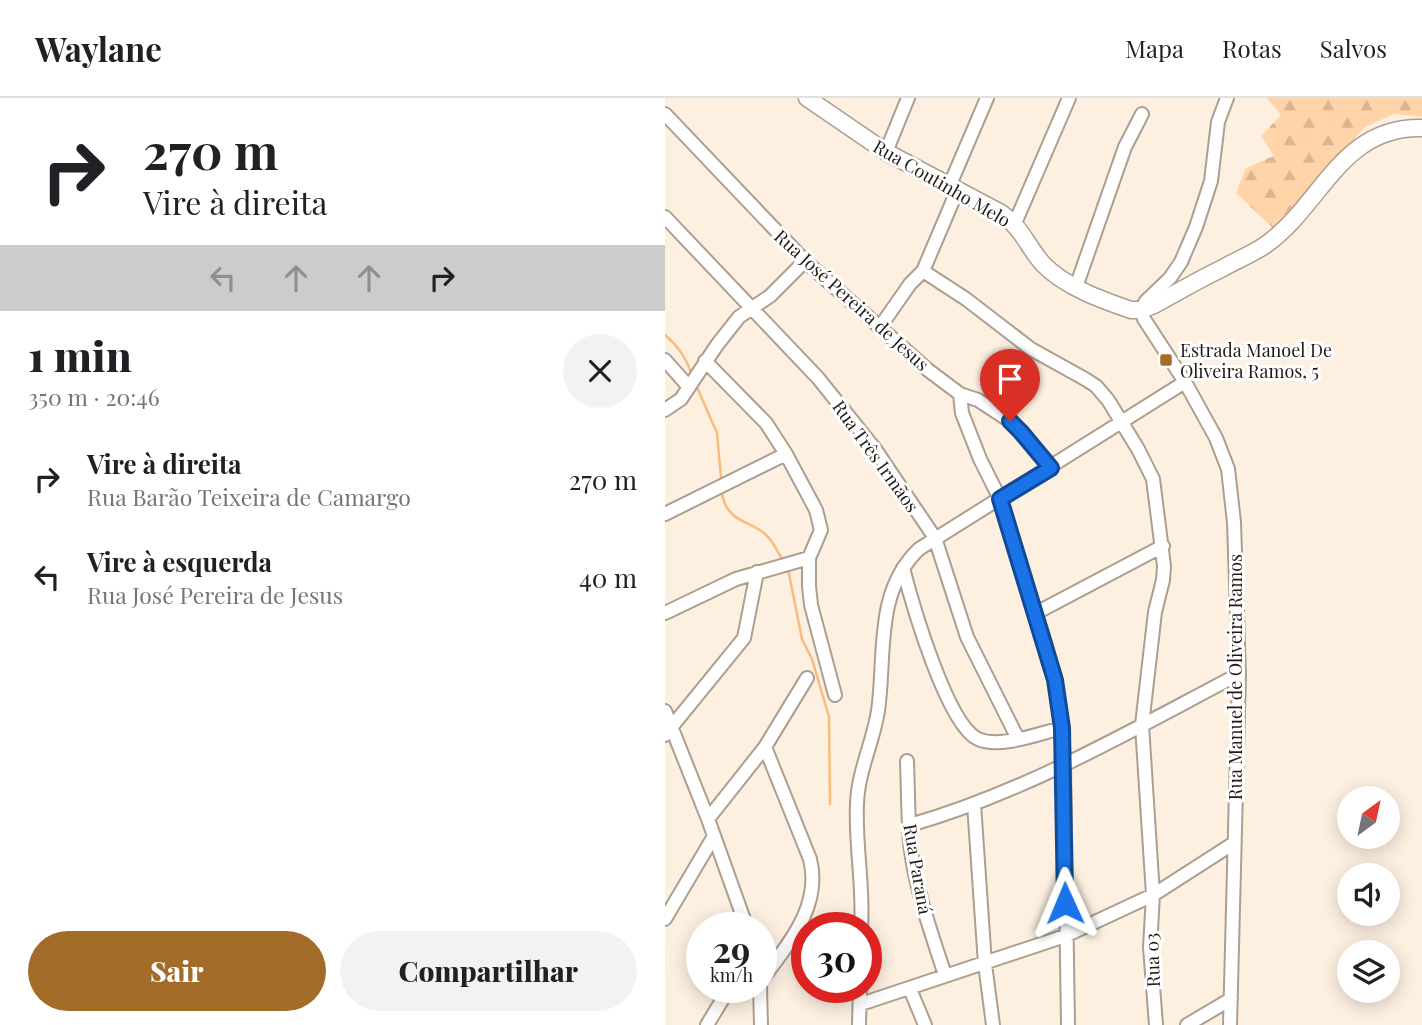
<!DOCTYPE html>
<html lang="pt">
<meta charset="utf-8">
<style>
:root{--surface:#fff;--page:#f2f2f2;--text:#202124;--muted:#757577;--line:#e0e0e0;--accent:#a36b28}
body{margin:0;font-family:"Playfair Display",serif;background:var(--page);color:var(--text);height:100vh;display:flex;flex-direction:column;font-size:26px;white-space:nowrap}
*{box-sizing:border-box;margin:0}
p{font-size:23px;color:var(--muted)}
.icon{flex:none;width:38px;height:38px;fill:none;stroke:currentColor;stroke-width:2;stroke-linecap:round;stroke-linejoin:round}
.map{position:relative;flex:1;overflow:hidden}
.details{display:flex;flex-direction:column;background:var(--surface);width:665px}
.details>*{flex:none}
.guide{background:#fff;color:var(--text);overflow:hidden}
.needle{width:46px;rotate:33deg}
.tools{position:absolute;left:672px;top:688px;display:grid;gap:14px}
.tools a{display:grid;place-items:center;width:63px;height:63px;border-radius:50%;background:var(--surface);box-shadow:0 4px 18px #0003;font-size:35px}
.speed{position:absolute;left:21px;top:814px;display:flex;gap:14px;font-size:35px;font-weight:700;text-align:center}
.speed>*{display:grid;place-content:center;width:91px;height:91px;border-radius:50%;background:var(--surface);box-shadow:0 4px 18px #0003;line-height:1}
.speed small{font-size:18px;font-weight:400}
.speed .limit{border:10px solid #d22;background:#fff;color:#111}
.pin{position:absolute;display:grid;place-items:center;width:60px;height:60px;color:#fff;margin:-72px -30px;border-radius:50% 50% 50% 0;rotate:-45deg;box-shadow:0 0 7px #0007}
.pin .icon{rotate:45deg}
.me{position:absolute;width:77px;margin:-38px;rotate:359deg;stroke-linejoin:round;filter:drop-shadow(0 0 5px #0008)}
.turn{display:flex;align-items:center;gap:24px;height:147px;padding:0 28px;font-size:32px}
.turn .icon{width:91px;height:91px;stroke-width:2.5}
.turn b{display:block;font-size:49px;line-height:60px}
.lanes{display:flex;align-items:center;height:66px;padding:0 28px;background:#0003;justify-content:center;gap:35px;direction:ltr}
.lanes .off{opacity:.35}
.round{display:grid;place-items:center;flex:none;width:74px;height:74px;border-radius:37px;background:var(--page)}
.summary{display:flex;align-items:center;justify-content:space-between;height:119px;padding:0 28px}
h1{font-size:42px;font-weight:800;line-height:52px}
.action{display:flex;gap:14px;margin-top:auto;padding:14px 28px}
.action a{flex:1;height:80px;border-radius:42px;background:var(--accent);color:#fff;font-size:28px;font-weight:800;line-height:80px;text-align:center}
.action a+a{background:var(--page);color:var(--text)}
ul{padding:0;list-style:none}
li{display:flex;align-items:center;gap:21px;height:98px;padding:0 28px}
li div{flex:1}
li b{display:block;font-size:26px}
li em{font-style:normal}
header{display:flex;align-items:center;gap:42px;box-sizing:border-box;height:98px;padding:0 35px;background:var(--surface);border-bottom:2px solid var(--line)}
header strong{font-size:33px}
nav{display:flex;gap:38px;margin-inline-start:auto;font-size:24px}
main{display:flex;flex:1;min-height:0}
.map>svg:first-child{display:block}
.forest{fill:url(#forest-firs)}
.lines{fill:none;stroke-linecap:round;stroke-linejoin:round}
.stream{stroke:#f7bc7c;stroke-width:2.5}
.minor-casing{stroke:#ac9e91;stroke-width:16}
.tertiary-casing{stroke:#ac9e91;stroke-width:19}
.minor{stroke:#fff;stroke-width:12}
.tertiary{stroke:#fff;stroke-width:16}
.route-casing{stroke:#114b97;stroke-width:18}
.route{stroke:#1a73e8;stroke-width:12}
.poi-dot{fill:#a36b28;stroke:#fff;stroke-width:2.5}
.labels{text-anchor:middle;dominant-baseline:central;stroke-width:6;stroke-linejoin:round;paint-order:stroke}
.street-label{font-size:18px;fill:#1f1a15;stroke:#fff}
.poi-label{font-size:18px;fill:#1f1a15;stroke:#fff;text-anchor:start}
</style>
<header>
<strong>Waylane</strong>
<nav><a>Mapa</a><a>Rotas</a><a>Salvos</a></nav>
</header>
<main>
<section class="details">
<div class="guide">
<div class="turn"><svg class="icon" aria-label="right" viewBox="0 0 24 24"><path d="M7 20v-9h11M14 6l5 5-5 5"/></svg><div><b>270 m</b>Vire à direita</div></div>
<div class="lanes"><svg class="icon off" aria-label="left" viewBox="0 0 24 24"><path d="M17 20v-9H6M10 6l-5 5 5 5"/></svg><svg class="icon off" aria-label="ahead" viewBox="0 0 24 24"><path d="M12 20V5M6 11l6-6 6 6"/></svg><svg class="icon off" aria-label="ahead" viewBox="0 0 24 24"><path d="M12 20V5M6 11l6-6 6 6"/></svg><svg class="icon" aria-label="right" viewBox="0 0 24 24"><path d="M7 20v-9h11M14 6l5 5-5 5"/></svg></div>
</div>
<div class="summary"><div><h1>1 min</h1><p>350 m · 20:46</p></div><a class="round"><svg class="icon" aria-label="close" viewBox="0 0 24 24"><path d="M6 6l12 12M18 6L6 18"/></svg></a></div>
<ul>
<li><svg class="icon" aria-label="right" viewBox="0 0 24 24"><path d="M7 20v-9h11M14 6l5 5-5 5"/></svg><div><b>Vire à direita</b><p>Rua Barão Teixeira de Camargo</p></div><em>270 m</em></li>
<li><svg class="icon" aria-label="left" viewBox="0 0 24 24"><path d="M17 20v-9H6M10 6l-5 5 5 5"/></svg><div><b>Vire à esquerda</b><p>Rua José Pereira de Jesus</p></div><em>40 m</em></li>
</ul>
<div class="action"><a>Sair</a><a>Compartilhar</a></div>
</section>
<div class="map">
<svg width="757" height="927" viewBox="0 0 757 927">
<defs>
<pattern id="forest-firs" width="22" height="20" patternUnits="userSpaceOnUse" patternTransform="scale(1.75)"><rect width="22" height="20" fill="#ffd4a8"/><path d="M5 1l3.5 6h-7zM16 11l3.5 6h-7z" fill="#dab590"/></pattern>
</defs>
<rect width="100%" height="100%" fill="#fef0e1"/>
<path class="forest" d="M602 0H757V19L729 16 700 29 608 130 571 95 581 70 609 58 596 38 616 17Z"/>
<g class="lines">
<path class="stream" d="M0 237C14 249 21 260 27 277
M31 287 52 335 56 380
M57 396C63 426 86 422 101 437 108 443 112 453 117 461
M123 471 137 541 147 561 164 619 165 706"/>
<g class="minor-casing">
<path id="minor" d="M562 0 553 24 546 83 531 129 516 164 505 180 481 203 476 212 479 221 520 284 551 340 563 371 569 424 574 576 565 927
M0 16 140 163 263 272 295 296 313 302 345 323 386 370
M221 54 243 0
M284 89 322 0
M0 119 153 280 210 351 270 440 302 539 353 641
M350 125 404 0
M258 173 301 201 366 251 420 281 431 288 443 302 473 351 488 381 499 468 498 482 490 514 477 627 488 797 485 849 491 927
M411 189 460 49 477 16
M215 229 245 186 258 173 292 93
M0 262 23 288
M40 263 101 325 121 356 151 412 156 432 144 460V488L146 507 170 597
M295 296 297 315 315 361 335 401 381 548 390 582 397 630 399 667 403 927
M0 312 16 301 52 247 74 219 105 198 140 163
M0 416 121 356
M238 470C247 505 282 627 313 641 335 651 375 635 397 630
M0 515 71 481 144 460
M371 515 498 448
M0 613 43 721 82 830
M0 637 79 540 92 474
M242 663C243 690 243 718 245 745 250 790 266 834 280 877
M309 706 320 866 328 927
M43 721 100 649 142 580
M245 727C361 694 467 632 574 576
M0 821 49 738
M196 830C199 788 190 748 192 706 193 673 208 645 213 613 221 557 209 494 254 451L520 284
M96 883C123 846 157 809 145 761L100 649
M95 889 96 927
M245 891 260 927
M196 906 400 838 488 797 569 745
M42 927 65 889
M194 927 195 889
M522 927 566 901"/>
</g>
<g class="tertiary-casing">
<path id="tertiary" d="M142 0 221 54 336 115C358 131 362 148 378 166 400 189 437 202 466 212H476L489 207C511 195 533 182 556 171 570 163 585 157 599 148 657 108 675 28 757 30"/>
</g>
<use href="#minor" class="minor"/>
<use href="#tertiary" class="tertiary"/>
</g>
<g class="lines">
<g class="route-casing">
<path id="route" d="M345 323 356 334 386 370 335 401 390 582 397 630 400 805"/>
</g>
<use href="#route" class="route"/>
</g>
<rect class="poi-dot" x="494" y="255" width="14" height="14" rx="3.5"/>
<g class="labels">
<g class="street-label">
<text transform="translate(277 85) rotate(30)">Rua Coutinho Melo</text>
<text transform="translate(187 202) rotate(42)">Rua José Pereira de Jesus</text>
<text transform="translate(211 358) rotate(54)">Rua Três Irmãos</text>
<text transform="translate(570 579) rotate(-90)">Rua Manuel de Oliveira Ramos</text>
<text transform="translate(253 771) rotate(80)">Rua Paraná</text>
<text transform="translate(487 862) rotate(-92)">Rua 03</text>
</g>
<g class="poi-label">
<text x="515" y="252">Estrada Manoel De<tspan x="515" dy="21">Oliveira Ramos, 5</tspan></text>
</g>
</g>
</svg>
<div class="tools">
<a><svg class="needle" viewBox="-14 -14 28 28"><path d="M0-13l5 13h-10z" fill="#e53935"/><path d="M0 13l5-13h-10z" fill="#757577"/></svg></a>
<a><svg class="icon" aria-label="sound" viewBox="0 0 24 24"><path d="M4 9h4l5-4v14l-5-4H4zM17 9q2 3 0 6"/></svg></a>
<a><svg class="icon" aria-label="layers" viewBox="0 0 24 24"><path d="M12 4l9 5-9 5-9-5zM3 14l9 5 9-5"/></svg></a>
</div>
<div class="speed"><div>29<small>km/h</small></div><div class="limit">30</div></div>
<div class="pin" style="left:345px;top:323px;background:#d93025"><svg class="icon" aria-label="arrive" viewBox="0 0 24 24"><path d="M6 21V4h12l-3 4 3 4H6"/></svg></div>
<svg class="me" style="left:400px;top:805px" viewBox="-20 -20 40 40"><path d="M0-17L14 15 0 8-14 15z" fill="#1a73e8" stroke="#fff" stroke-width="4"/></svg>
</div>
</main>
